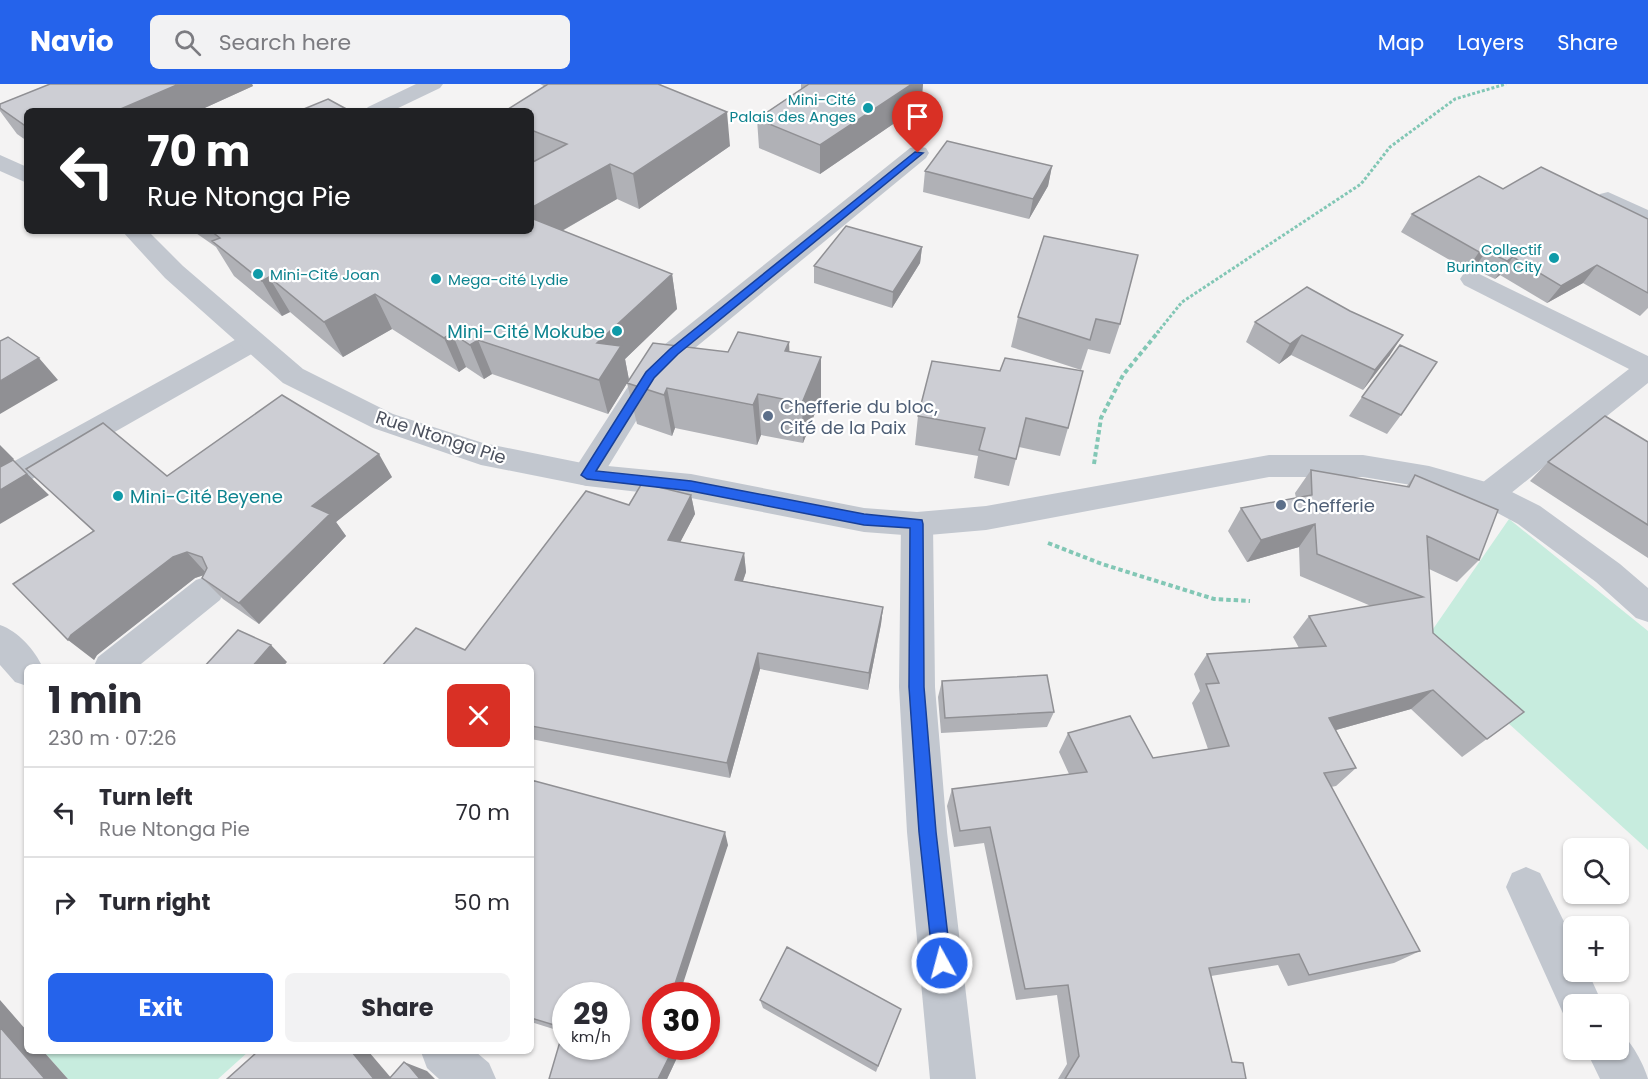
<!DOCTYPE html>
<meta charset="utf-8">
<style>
:root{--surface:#fff;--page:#f2f2f3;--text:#2b2b33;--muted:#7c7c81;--line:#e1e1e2;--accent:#2563eb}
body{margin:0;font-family:Poppins,sans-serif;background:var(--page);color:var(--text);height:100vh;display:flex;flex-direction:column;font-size:22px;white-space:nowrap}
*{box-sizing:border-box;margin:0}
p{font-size:20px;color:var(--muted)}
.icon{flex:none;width:33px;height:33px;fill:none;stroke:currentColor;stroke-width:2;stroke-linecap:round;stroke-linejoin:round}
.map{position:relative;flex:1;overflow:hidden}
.sheet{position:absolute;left:24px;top:580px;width:510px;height:390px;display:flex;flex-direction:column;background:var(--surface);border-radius:9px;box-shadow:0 2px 4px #0004}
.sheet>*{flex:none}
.banner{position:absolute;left:24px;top:24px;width:510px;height:126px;border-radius:9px;box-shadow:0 2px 4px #0004;background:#202124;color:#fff;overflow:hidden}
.tools{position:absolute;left:1563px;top:754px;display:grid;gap:12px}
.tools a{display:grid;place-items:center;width:66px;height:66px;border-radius:9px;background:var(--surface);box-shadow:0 2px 4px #0004;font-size:30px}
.speed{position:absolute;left:552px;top:898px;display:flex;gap:12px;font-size:30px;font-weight:700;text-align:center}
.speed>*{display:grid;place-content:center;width:78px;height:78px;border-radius:50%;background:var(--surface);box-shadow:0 2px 4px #0004;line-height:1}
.speed small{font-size:15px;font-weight:400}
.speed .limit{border:9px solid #d22;background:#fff;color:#111}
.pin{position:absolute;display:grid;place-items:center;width:51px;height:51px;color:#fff;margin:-62px -26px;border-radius:50% 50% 50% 0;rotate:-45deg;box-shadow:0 0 6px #0007}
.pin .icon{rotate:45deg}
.me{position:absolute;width:66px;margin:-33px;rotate:353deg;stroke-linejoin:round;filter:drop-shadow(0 0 4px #0008)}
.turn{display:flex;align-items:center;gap:21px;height:126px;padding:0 24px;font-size:27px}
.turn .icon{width:78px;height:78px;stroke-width:2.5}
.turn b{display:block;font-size:42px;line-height:51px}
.round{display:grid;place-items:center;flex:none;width:63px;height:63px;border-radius:9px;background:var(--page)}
.headline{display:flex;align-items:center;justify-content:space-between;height:102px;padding:0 24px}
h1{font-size:36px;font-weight:700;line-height:45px}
.cta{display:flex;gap:12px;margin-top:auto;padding:12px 24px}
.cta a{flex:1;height:69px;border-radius:9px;background:var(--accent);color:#fff;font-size:24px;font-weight:700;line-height:69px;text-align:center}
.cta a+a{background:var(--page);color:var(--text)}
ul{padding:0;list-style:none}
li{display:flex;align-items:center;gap:18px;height:90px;padding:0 24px;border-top:2px solid var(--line)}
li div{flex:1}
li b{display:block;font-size:22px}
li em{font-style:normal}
header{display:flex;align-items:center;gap:36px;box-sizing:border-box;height:84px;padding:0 30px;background:var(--accent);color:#fff}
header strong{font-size:28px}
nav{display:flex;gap:33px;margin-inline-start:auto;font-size:21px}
.search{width:420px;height:54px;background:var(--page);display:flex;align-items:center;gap:15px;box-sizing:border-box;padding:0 21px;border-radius:9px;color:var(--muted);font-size:22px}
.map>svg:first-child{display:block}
.green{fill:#c7ecde}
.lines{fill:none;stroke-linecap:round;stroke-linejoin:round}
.path-far1{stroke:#82c7b5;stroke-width:3;stroke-dasharray:3 2;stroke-linecap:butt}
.path{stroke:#82c7b5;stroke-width:4;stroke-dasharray:4.5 3;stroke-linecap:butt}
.minor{fill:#c2c7cf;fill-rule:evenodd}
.tertiary{fill:#c2c7cf;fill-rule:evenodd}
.wall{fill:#b0b1b6}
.shaded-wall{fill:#909094}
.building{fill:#cdced4;stroke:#909094;stroke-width:1.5;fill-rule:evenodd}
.route{fill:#2563eb;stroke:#184099;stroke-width:1.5}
.culture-dot{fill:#0f9aa8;stroke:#fff;stroke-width:2}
.service-dot{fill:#5c6f8a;stroke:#fff;stroke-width:2}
.labels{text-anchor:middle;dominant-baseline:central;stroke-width:4.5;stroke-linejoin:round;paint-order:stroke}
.far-culture-label{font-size:15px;fill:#0d838f;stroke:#fff;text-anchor:end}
.culture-label{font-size:18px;fill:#0d838f;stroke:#fff;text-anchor:end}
.service-label{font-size:18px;fill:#4e5e75;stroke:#fff;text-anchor:start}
.street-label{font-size:18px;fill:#4c515e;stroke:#fff}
</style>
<header>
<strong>Navio</strong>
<div class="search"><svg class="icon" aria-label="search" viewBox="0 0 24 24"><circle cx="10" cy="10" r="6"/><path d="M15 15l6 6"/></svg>Search here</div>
<nav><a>Map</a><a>Layers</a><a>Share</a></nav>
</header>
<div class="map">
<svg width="1648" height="995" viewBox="0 0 1648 995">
<rect width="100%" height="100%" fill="#f4f3f3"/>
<path class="green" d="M1509 435 1648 547V766L1422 561Z
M44 968H248L218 995H68Z"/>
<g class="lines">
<path class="path-far1" d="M1157 249 1182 218 1361 100 1390 63 1455 15 1506 0"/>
<path class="path" d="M1094 380 1101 334 1123 291 1159 247
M1048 459 1102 480 1214 515 1250 517"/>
<path class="minor" d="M416 0H443L440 4 392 27H364L368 23Z
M918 62 926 64 929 69 926 74 684 273 660 298 598 399 587 402 576 399 572 391 576 383 640 284 664 261 910 64Z
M1608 108 1648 126V142L1600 120 1596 115 1600 110Z
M1473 187 1648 272V299L1500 418 1489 422 1478 418 1474 410 1478 402 1629 285 1464 201 1460 195 1464 189Z
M252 249 262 252 265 258 262 264 11 407 0 411V385L242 252Z
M917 428 928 431 933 440 935 603 947 748 976 995H930L907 748 899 603 901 440 906 431Z
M208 492 220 496 225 506 220 516 136 584H93L98 573 196 496Z
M0 541C18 547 35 566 43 584H27V602L15 598 0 581Z
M1526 783 1540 789 1574 858V888H1588L1603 921H1574V940L1566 936 1506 803 1512 789Z
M1618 948C1630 953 1645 983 1648 995H1600L1586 966H1618Z
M421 968H476L489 979 496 995H439L427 984Z"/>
<path class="tertiary" d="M0 71 27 83V99L0 87Z
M122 147H148L183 182 303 285 393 330 483 359 587 380 691 390 864 424 917 428 986 422 1269 371H1363L1429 382 1500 402 1540 422 1620 480 1648 504V538L1636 534 1596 498 1518 440 1479 419 1429 404 1363 393H1269L986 446 917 452 864 448 691 414 587 402 481 381 373 344 283 299 165 194Z"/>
</g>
<path class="wall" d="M50 0H252L253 2 198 27H27V57L17 50 0 27V20Z
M540 0H662L660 1 730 62 639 125 617 115 562 147 672 190 677 225 625 275 629 296 608 330 492 290 484 295 466 283 459 288 392 245 343 273 290 228 282 232 234 192 216 163 193 147H531L534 77 531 76V27L544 2Z
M801 0H923L921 21 820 90 759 64 757 35 801 5Z
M1052 82 1048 102 1029 135 923 108 925 87Z
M1503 105 1648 135V224L1640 232 1583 199 1547 219 1500 191 1495 195 1474 185 1467 186 1401 148 1412 130Z
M1044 152 1120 240 1110 270 1088 265 1081 286 1011 263 1018 233Z
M922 163 920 179 892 224 814 199V182Z
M1255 238 1390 271 1363 306 1291 271 1279 280 1246 258Z
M789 258V267L821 314 803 359 761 351 757 361 675 344 672 352 637 340 627 299 728 268Z
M932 277 1068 344 1060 372 1019 363 1009 402 974 394 978 372 915 361 918 332Z
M1362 313 1401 331 1387 350 1349 332Z
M1648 358V474L1530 397 1548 378Z
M26 385 167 392 392 393 336 438 346 452 259 540 223 515 202 494 204 491 195 494 97 571 94 576V448Z
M1311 386 1406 403 1415 391 1479 476 1457 498 1429 485 1433 549 1524 628 1462 673 1411 625 1336 646 1356 684 1336 702 1331 703 1420 867 1394 879 1288 902 1278 881 1211 892 1232 978 1246 995H1058L1067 980 1057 911 1016 916 984 759 954 763 947 722 952 705 1069 690 1059 668 1068 649 1153 674 1208 665 1192 619 1200 607 1194 590 1207 570 1299 564 1293 553 1309 532 1371 522 1300 492 1299 463 1247 478 1228 447 1241 424 1296 414 1295 409Z
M691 411 695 430 680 458 744 469 746 488 743 497 883 523 881 540 868 606 760 585 730 694 531 655V584L465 566 629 421Z
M942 597 1054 628 1047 643 941 649 938 613Z
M531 696 728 761 656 912 682 963 667 995H549L563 948 531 938Z
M760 916 901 925 876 988 763 924Z"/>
<path class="shaded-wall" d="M179 0H252L253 2 198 27H116Z
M912 0H923L921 21 820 90V61Z
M727 28 730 62 639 125 633 90Z
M610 80 617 115 530 165 531 124Z
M1052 82 1048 102 1029 135 1033 115Z
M922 163 920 179 892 224 893 208Z
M1486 167 1474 185 1467 186 1479 168Z
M1513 173 1500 191 1495 195 1507 177Z
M1597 181 1583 199 1547 219 1561 202Z
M672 190 677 225 625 275 629 296 608 330 599 296 597 259Z
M269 193 290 228 282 232 262 197Z
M375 210 392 245 343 273 324 238Z
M452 249 466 283 459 288 444 254Z
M1302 251 1291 271 1279 280 1290 260Z
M1403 251 1390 271 1363 306 1375 286Z
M478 256 492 290 484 295 470 261Z
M789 258 791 299 785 267Z
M821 273V314L803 359 802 319Z
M39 274 58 296 0 330V297Z
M667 304 675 344 672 352 664 311Z
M758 310 761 351 757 361 753 321Z
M0 361 14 375 0 384Z
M379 370 392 393 336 438 346 452 259 540 239 519 312 422Z
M13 376 49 411 0 440V406Z
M691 411 695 430 672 474 668 456Z
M1315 440 1299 463 1247 478 1261 456Z
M187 468 207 490 195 494 97 571 94 576 68 556 71 551 173 473Z
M744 469 746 488 737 514 735 496Z
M883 523 881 540 868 606 869 589Z
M271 561 287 578 282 584H251Z
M758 569 760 585 730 694 727 679Z
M1433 606 1411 625 1311 653 1329 634Z
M725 748 728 761 679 912H671Z
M0 916 27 947V968H44L68 995H45L0 943Z
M674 963H682L667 995H658Z
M352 968H369L392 995H374Z
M404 978 427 987 435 995H420Z"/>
<path class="building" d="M50 0H179L116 27H27V43L0 24V20Z
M548 0H658L727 28 633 90 610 80 531 124V79L567 60 531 46V27H505Z
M809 0H912L820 61 757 35Z
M328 15 350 27H299Z
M947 57 1052 82 1033 115 925 87Z
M1541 83 1648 135V209L1597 181 1561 202 1513 173 1507 177 1486 167 1479 168 1412 130 1479 92 1503 105Z
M531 134 672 190 597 259 621 262 599 296 478 256 470 261 452 249 444 254 375 210 324 238 269 193 262 197 212 157 220 154 211 147H531Z
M846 142 922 163 893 208 814 182Z
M1044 152 1138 171 1120 240 1096 235 1090 256 1018 233Z
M1307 203 1350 227 1403 251 1375 286 1302 251 1290 260 1255 238Z
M738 248 789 258 785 267 821 273 802 319 758 310 753 321 667 304 664 311 627 299 653 259 728 268Z
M8 253 39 274 0 297V257Z
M1400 261 1437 278 1401 331 1362 313Z
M1005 274 1083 287 1068 344 1026 334 1016 375 979 366 985 344 918 332 932 277 1000 287Z
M282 311 379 370 312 422 330 430 239 519 202 494 207 484 202 473 187 468 173 473 71 551 68 556 13 500 94 447 26 385 103 339 167 392Z
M1605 332 1648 358V441L1548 378Z
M13 376 27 390 0 406V383Z
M1311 386 1409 403 1415 391 1498 426 1479 476 1427 452 1433 549 1524 628 1487 655 1433 606 1329 634 1356 684 1324 689 1420 867 1309 891 1299 870 1209 884 1232 978 1243 979 1246 995H1065L1079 972 1068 901 1025 905 990 743 960 747 952 705 1087 688 1068 649 1130 632 1153 674 1229 662 1206 600 1219 599 1207 570 1326 562 1309 532 1423 513 1317 470 1315 440 1261 456 1241 424 1312 411Z
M642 399 691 411 668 456 744 469 735 496 883 523 869 589 758 569 727 679 531 642V584H380L416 544 465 566 586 407 629 421Z
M238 546 271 561 251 584H203Z
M1047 591 1054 628 945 634 942 597Z
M531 696 725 748 671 912H656V963H674L658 995H549L564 944 531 934ZM566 912H616V963H566Z
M787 863 901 925 878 982 760 916Z
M0 943 45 995H0Z
M257 968H352L374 995H227Z
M404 978 410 983 420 995H389Z"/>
<path class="route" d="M915 68 923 69 678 270 654 294 596 387 691 397 864 430 922 436 923 440 924 603 936 748 951 879 949 885 942 888 936 885 933 879 919 748 909 603 910 444 864 441 691 407 587 395 581 391 646 288 670 265Z"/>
<g class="culture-dot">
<circle cx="868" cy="24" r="6"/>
<circle cx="1554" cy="174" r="6"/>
<circle cx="258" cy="190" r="6"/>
<circle cx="436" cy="195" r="6"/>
<circle cx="617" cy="247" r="6"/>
<circle cx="118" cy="412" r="6"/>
</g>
<g class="service-dot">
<circle cx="768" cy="332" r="6"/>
<circle cx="1281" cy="421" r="6"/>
</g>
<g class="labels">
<g class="far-culture-label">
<text x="856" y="15">Mini-Cité<tspan x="856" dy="17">Palais des Anges</tspan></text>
<text x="1542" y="165">Collectif<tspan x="1542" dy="17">Burinton City</tspan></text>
<text x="270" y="190" text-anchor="start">Mini-Cité Joan</text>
<text x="448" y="195" text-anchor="start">Mega-cité Lydie</text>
</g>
<g class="culture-label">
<text x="605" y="247">Mini-Cité Mokube</text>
<text x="130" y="412" text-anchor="start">Mini-Cité Beyene</text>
</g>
<g class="service-label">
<text x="780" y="322">Chefferie du bloc,<tspan x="780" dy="21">Cité de la Paix</tspan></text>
<text x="1293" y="421">Chefferie</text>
</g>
<g class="street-label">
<text transform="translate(441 353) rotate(18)">Rue Ntonga Pie</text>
</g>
</g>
</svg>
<div class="tools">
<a><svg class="icon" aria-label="search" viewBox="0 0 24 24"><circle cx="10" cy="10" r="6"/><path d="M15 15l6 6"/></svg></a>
<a>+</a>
<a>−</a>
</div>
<div class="speed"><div>29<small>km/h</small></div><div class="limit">30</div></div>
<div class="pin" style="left:918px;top:69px;background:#d93025"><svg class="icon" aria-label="arrive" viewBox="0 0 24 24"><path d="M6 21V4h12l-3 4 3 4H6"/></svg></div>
<svg class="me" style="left:942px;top:879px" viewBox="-20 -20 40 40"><circle r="17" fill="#2563eb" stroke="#fff" stroke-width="3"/><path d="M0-11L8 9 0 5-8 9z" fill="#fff"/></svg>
<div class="banner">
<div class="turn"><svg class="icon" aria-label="left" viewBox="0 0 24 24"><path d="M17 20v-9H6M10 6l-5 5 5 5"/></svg><div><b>70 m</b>Rue Ntonga Pie</div></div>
</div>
<section class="sheet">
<div class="headline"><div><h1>1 min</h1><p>230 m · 07:26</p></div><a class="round" style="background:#d93025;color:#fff"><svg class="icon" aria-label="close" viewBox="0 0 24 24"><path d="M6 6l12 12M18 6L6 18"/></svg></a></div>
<ul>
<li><svg class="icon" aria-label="left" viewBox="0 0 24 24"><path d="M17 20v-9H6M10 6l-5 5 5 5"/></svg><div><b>Turn left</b><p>Rue Ntonga Pie</p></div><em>70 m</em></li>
<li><svg class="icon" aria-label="right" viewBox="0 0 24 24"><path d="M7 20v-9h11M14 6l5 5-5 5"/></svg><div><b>Turn right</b></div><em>50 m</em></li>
</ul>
<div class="cta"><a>Exit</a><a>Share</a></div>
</section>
</div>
